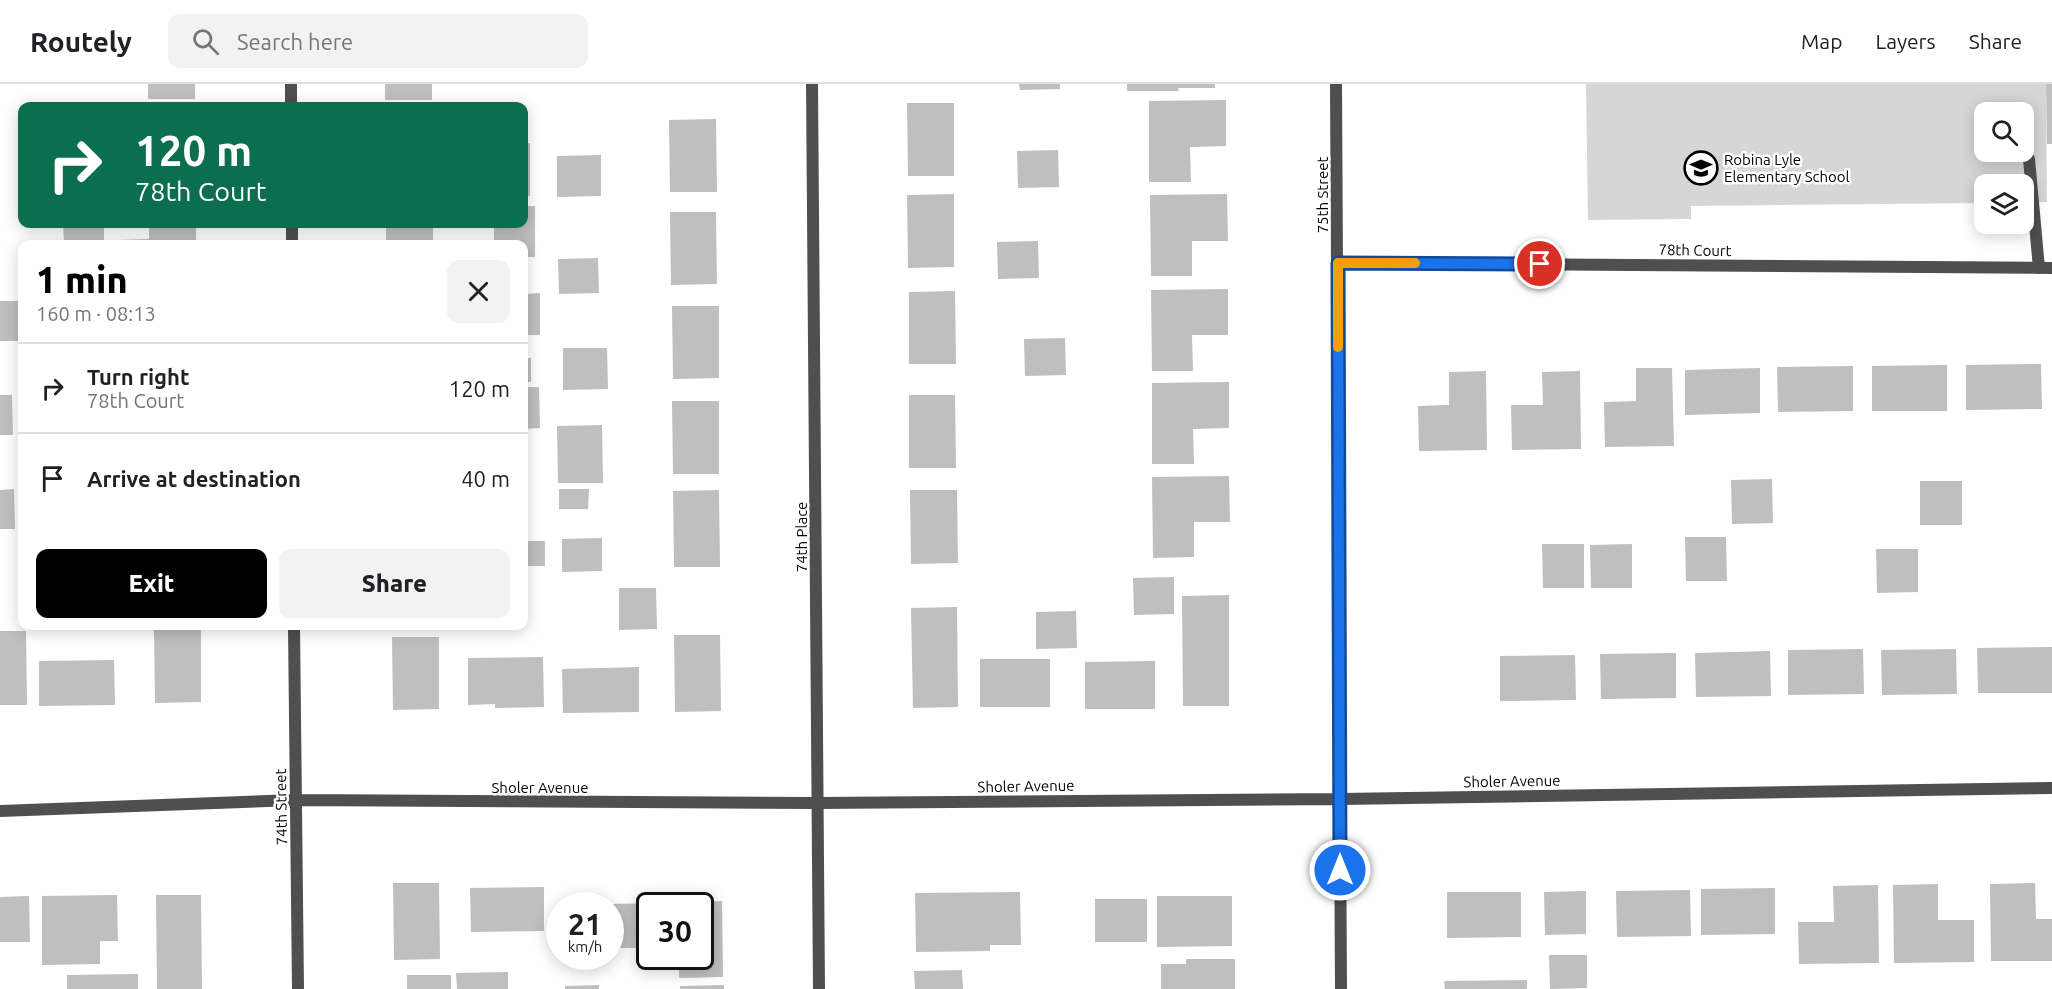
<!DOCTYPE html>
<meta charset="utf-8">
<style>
:root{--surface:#fff;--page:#f2f2f2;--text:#202124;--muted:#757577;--line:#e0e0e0;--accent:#000}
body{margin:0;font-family:Ubuntu,sans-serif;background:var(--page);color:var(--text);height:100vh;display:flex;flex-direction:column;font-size:22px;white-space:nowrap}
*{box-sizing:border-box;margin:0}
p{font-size:20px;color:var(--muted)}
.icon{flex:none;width:33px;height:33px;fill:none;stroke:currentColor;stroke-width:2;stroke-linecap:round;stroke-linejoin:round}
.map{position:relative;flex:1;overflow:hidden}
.details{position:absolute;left:18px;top:156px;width:510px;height:390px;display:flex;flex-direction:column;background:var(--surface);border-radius:12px;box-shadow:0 3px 15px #0003}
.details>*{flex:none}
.top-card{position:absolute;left:18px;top:18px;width:510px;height:126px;border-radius:12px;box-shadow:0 3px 15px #0003;background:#0b6e4f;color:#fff;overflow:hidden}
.buttons{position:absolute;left:1974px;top:18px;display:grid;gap:12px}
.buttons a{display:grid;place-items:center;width:60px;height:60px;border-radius:12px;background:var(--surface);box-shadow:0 3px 15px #0003;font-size:30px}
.speed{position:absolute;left:546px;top:808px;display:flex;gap:12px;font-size:30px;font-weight:700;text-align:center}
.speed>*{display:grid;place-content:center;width:78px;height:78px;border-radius:50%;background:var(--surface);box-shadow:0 3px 15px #0003;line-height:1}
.speed small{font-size:15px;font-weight:400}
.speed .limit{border:3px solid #111;border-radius:9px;background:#fff;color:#111}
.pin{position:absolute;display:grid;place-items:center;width:51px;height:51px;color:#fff;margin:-26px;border:3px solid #fff;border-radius:50%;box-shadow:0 2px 6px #0007}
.me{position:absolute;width:66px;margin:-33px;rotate:0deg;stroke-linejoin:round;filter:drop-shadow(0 0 4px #0008)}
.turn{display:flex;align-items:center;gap:21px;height:126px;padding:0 18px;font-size:27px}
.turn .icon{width:78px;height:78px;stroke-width:2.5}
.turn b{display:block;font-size:42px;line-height:51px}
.round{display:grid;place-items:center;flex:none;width:63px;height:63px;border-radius:12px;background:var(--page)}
.summary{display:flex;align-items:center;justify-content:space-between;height:102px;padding:0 18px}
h1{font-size:36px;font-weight:800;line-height:45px;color:var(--accent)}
.cta{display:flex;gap:12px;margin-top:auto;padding:12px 18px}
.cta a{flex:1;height:69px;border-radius:12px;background:var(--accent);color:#fff;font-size:24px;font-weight:800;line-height:69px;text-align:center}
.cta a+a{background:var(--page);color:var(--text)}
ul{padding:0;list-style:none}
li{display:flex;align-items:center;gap:18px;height:90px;padding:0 18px;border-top:2px solid var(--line)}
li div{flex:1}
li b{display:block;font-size:22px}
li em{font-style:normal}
header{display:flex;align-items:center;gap:36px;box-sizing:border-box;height:84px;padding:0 30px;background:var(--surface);border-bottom:2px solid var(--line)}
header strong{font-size:28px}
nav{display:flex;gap:33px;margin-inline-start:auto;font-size:21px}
.search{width:420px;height:54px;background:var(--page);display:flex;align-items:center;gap:15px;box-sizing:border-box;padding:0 21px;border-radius:12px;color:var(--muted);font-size:22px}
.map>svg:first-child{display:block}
.green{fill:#d6d6d6;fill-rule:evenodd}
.building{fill:#bfbfbf}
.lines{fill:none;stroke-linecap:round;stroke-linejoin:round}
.lane{stroke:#4f4f4f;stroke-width:12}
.street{stroke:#4f4f4f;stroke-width:12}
.route-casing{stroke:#114b97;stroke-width:15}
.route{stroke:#1a73e8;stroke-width:10}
.slow{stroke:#f59e0b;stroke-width:10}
.labels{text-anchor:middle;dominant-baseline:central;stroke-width:5;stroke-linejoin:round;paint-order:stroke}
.poi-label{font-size:15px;fill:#000;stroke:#fff;text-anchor:start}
.street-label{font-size:15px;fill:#000;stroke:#fff}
</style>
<header>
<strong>Routely</strong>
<div class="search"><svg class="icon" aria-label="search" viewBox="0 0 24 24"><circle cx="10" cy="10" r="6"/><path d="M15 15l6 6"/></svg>Search here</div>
<nav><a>Map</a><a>Layers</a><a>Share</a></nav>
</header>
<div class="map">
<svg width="2052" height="905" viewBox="0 0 2052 905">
<rect width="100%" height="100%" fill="#fff"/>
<path class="green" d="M1586 0H2046L2047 118 2024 119V100H1984V119L1691 122V135L1588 136ZM1984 28H2024V68H1984Z"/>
<path class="building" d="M148 0H195V15H148Z
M385 0H432V16H385Z
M1019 0H1060V5L1020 6Z
M1127 0H1215V4H1178L1179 7H1127Z
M2046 0H2052V60H2047Z
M1226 16V62L1190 63 1191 98H1149V17Z
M907 19H954V92H908Z
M716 35 717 108H670L669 36Z
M524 59H530V112L524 113Z
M1058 66 1059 103 1018 104 1017 67Z
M601 71V112L557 113V72Z
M954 110V183L908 184 907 111Z
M1227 110 1228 157H1192V192H1151L1150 111Z
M524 122H535V173H524V160H494V140H524Z
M670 128H716L717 200 671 201Z
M63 140H104V158L64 159Z
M149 140H196V160H116V156L149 155Z
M386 140H433V160H386Z
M1038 157 1039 194 998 195 997 158Z
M598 174 599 209 559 210 558 175Z
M1228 205V251H1192L1193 287H1152L1151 206Z
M955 207 956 280H909V208Z
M540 209V251H524V210Z
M0 217H21V257H0Z
M672 222H719V294L673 295Z
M1065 254 1066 291 1025 292 1024 255Z
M563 264H607L608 305 563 306Z
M524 274H531V298H524Z
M2041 280 2042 325 1966 326V281Z
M1947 281V327H1872V282Z
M1853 282V327L1778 328 1777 283Z
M1636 284H1672L1674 362 1605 363 1604 318 1636 317Z
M1760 284V329L1685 331V286Z
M1486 287 1487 366 1419 367 1418 322 1449 321V288Z
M1580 287 1581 365 1512 366 1511 321H1543L1542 288Z
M1229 298V344L1193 345 1194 380H1152V299Z
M524 303H539L540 344 524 345Z
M0 311H12L13 351H0Z
M909 311H955L956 384H909Z
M672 317H719V390H673Z
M602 341 603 399H558L557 342Z
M1229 392 1230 438H1194V473L1153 474 1152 393Z
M1772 395 1773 439 1732 440 1731 396Z
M1920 397H1962V441H1920Z
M14 405 15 445H0V406Z
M559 405H589L588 425H559Z
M719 406 720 483H674L673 407Z
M910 406H957L958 479 911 480Z
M1685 453H1726L1727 497H1686Z
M602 454V487L562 488V455Z
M524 457H545V482H524Z
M1542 460H1584V504H1543Z
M1632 460V504H1591L1590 461Z
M1876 465H1918V508L1877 509Z
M1174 493V530L1134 531 1133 494Z
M619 504H656L657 545 619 546Z
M1229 511V622H1183L1182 512Z
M957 523 958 623 913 624 911 524Z
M1076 527 1077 564 1036 565V528Z
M454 542H490V545L454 546Z
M201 545V618L155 619 154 546Z
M0 547H26L27 621H0Z
M674 551H720L721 627 675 628Z
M392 553H439V625L393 626Z
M2052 563V609H1978L1977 564Z
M1863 565 1864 610 1788 611V566Z
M1956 565 1957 610 1882 611 1881 566Z
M1770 567 1771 612 1696 613 1695 569Z
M1676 569V614L1601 615 1600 570Z
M1575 571 1576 616 1500 617V572Z
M543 573 544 623 495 624V620L468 621V574Z
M980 575H1050V623H980Z
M114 576 115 621 39 622V577Z
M1155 577V625H1085V578Z
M639 583V628L563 629 562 585Z
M393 799H439L440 875 394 876Z
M2035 799 2036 835H2052V877H1991L1990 800Z
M1938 800V836H1974V878L1894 879 1893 801Z
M1878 801 1879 879 1799 880 1798 838H1834L1833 802Z
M544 803V847L471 848 470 804Z
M1775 804V850L1701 851V805Z
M1690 806 1691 852 1617 853 1616 807Z
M1586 807V850L1545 851 1544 808Z
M1020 808 1021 861H990V867L916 868 915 809Z
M1447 808H1521V853L1447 854Z
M117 811 118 857H100V880L42 881V812Z
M156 811H201L202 905H157Z
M29 812 30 858H0V813Z
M1157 812H1232V862L1157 863Z
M1095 815H1147V858H1095Z
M722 817 723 893 679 894V873H700V822H678V818Z
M655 819V822H650V864H610V820Z
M1549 871H1587V904L1550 905Z
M1186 875H1235V905H1161V880H1186Z
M962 886 963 905H915L914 887Z
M508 888V905H457L456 889Z
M138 890V905H67V891Z
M407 891H451V905H407Z
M1527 896V905H1445L1444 897Z
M599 901V905H565V902Z
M724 901V905H680V902Z"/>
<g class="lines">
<path class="lane" d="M2029 75 2039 184"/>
<path class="street" d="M291 0V22
M812 0 819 905
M1336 0 1341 905
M292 140V160
M1338 179 2052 184
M294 542 298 905
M0 727 295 716 817 719 1340 715 2052 704"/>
</g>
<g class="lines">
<g class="route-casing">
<path id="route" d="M1340 786 1338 179 1540 180"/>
</g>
<use href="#route" class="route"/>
<path class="slow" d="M1338 263V179H1415"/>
</g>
<defs>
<g id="school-ring" transform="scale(1.725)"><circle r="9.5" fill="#fff" stroke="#000" stroke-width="1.5"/><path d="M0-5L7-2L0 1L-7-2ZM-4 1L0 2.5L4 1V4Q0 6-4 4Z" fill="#000"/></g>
</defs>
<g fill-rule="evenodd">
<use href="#school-ring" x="1701" y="84"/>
</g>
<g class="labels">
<g class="poi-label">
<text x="1724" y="75">Robina Lyle<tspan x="1724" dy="17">Elementary School</tspan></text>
</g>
<g class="street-label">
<text transform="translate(1322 111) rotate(-90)">75th Street</text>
<text transform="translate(1695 166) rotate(1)">78th Court</text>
<text transform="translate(801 453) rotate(-90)">74th Place</text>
<text transform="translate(1512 697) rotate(-1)">Sholer Avenue</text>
<text transform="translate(1026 702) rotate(-1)">Sholer Avenue</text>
<text x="540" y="703">Sholer Avenue</text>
<text transform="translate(281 723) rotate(-91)">74th Street</text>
</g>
</g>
</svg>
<div class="buttons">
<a><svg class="icon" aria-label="search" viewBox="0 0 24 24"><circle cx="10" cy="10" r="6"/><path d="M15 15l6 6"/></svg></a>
<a><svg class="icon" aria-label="layers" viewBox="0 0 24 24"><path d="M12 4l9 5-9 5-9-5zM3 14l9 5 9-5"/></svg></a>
</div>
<div class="speed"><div>21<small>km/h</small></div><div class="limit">30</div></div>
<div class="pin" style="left:1540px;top:180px;background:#d93025"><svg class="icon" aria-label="arrive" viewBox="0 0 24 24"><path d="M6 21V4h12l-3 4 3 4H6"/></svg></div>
<svg class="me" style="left:1340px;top:786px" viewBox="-20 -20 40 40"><circle r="17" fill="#1a73e8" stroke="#fff" stroke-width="3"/><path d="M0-11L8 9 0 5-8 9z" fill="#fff"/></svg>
<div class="top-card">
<div class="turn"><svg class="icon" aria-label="right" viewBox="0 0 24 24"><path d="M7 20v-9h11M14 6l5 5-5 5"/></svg><div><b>120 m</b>78th Court</div></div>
</div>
<section class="details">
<div class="summary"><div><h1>1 min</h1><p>160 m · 08:13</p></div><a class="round"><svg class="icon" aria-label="close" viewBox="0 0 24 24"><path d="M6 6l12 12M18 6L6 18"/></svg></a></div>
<ul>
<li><svg class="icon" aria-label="right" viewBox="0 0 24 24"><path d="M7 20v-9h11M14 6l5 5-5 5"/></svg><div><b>Turn right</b><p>78th Court</p></div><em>120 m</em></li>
<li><svg class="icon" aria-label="arrive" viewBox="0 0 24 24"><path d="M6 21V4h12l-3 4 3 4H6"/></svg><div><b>Arrive at destination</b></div><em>40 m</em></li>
</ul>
<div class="cta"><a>Exit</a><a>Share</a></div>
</section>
</div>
